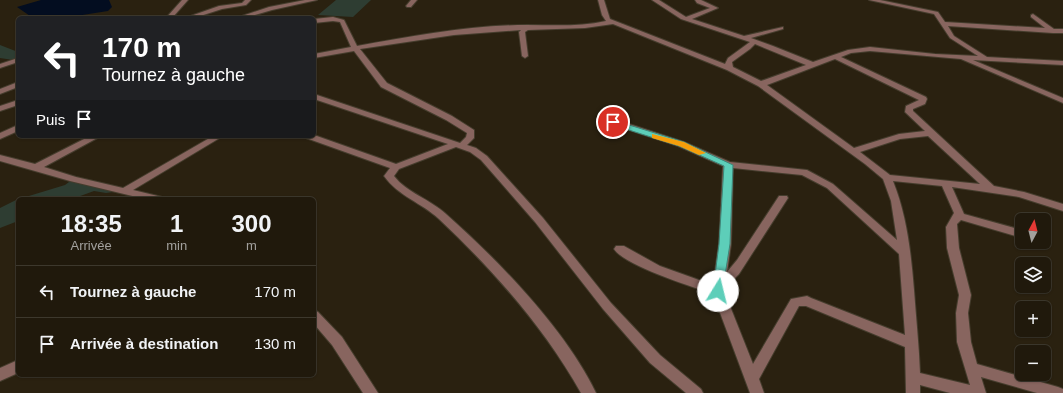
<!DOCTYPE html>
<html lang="fr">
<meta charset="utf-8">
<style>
:root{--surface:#20190c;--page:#282215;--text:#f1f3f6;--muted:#a2a09d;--line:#3d382d}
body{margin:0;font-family:Helvetica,sans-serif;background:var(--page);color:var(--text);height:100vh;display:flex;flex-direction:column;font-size:15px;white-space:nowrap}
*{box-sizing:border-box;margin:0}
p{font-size:13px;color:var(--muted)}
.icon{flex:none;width:22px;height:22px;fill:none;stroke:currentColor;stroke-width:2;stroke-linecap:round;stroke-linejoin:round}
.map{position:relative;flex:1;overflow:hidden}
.drawer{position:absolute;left:16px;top:197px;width:300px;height:180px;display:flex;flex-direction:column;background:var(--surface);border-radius:6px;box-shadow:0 1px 3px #0004,0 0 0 1px var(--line)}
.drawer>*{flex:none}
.guide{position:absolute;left:16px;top:16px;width:300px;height:122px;border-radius:6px;box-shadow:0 1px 3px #0004,0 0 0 1px var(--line);background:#202124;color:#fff;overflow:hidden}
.needle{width:26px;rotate:7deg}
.fabs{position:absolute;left:1015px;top:213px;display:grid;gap:8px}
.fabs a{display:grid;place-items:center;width:36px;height:36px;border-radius:6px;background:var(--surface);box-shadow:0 1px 3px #0004,0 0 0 1px var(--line);font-size:20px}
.pin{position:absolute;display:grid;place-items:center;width:34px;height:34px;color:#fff;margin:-17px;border:2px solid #fff;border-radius:50%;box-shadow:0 1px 4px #0007}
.me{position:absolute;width:44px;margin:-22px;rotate:9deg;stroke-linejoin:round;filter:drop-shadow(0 0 3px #0008)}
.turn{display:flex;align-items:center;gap:14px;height:84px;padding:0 20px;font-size:18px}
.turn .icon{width:52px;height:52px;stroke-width:2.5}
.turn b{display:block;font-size:28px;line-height:34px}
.then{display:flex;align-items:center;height:38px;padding:0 20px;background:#0003;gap:8px;font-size:15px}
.eta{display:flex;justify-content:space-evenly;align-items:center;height:68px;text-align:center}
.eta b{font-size:24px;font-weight:700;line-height:28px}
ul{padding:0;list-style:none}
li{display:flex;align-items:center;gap:12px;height:52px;padding:0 20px;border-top:1px solid var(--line)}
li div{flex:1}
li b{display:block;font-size:15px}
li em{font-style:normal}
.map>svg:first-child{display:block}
.green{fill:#2e3d32}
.water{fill:#030d20}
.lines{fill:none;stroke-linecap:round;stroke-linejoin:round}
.minor-casing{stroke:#453d2d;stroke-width:2}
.minor{fill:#88655f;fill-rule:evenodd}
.route{fill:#5dceb9;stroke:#3c8678}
.slow{fill:#f59e0b}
</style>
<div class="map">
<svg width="1063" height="393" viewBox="0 0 1063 393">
<rect width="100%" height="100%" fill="#2a2110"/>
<path class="green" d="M336 0H371L353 17 318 15Z
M0 45 18 52V57L13 60 0 58Z
M73 179 121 191 106 193 94 191 72 199H19L65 185Z
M18 199V221L0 228V208Z"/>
<path class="water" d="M41 0H109L112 7 108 11 63 18H33L17 7Z"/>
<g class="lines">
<g class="minor-casing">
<path id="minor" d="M182 0H188L172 18H166Z
M245 0H251L246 5 222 9 194 18H185L219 6 242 3Z
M305 0H317L272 10 245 18H236L269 7Z
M411 0H417L411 7H407L406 6Z
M598 0H604L610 19 725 64 728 58 750 42 681 19 652 0H659L686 17 710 8 697 3 695 0H701L718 8 692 19 744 36 783 27V29L751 38 773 46 813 62 848 50 870 47 935 54 978 56 950 38 934 14 869 0H880L938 12 945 22 1045 28 1031 17V15L1033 14 1054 29H1063V33H1053L948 26 954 36 987 57 1063 61V65L973 60 1063 98V103L961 59 870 51 851 53 841 57 926 97 927 99 925 104 913 109V111L994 186 1024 192 1063 204V211L1019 197 952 187 964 214 1022 230V238L961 220 957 224 959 248 971 295 968 313 971 342 977 364 1058 387 1063 389V393H1037L981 377 986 393H950L920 385V393H906L905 347 806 306H799L759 379 764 393H750L713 294C693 287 625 266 614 249L616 246H624L660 266 713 285 719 244 723 166 678 146 602 121V117H608L684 142 730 162 807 170 833 184 897 240 891 201 883 179 865 164 758 86 727 70 613 24 585 28 528 30 525 32 528 56 525 58 522 56 519 32 521 30 454 35 360 49 387 83 452 116 474 130V138L467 145 476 148 487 156 543 218 611 303 660 355 701 389 703 393H686L650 363 603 309 535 222 481 160 470 152 456 147 399 169 394 176C407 193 430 199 446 214 498 260 566 330 596 393H581C544 327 494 271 439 219 422 203 398 196 384 176L390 168 306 138 305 136 314 135 396 164 448 144 314 99V94L460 143 466 137 467 133 446 120 381 87 354 51 314 58V54L351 47 340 22 333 21 314 23V19L333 17 344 20 357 46C412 36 472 25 527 25 553 25 580 27 606 21L602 15ZM755 44 806 65 761 81 733 67 732 62 750 49ZM835 59 919 100 906 106 905 112 925 131 899 134 854 148 767 85ZM928 136 980 184 890 175 860 152 900 139ZM733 168 802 175 827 188 899 254 905 335 811 298 807 296 791 299 753 364 724 291 725 282 734 279 739 274 788 198 787 196H779L737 260 727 272 731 244ZM893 181 942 186 954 213 946 227 947 248 959 295 956 313 957 342 970 385 920 373C919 346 916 318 914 290 911 253 907 216 893 181Z
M18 58V62L0 68V64Z
M18 82V87L0 94V89Z
M18 100V105L0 111V106Z
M18 125V131L0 139V133Z
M90 136H101L44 167 76 177 123 188 213 136H223L133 190 162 197 163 199H145L70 181 0 161V155L35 164Z
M314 310 318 312 342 337 378 393H363L332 345 314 324Z
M18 360V373L0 381V368Z"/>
</g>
<use href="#minor" class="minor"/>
</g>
<path class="route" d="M613 120 684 142 733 165 730 244 722 294H714L713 291 719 244 724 166 679 146 610 124 609 122Z"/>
<path class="slow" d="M652 134 684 142 706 153 699 155 679 146 652 138Z"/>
</svg>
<div class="fabs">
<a><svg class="needle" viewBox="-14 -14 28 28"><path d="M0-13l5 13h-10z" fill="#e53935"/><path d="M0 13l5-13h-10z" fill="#a2a09d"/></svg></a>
<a><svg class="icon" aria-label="layers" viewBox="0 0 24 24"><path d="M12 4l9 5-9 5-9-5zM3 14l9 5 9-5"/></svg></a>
<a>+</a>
<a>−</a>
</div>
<div class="pin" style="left:613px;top:122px;background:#d93025"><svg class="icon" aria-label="arrive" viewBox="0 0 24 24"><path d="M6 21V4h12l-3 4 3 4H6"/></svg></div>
<svg class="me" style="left:718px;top:291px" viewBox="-20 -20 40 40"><circle r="19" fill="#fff"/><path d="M0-13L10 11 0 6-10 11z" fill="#5dceb9"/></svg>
<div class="guide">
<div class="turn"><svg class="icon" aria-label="left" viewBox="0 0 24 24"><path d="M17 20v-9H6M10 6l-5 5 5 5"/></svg><div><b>170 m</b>Tournez à gauche</div></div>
<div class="then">Puis<svg class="icon" aria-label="arrive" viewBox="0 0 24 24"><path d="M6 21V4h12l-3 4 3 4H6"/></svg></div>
</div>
<section class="drawer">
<div class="eta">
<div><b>18:35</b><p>Arrivée</p></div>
<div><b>1</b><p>min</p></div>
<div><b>300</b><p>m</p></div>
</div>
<ul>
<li><svg class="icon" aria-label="left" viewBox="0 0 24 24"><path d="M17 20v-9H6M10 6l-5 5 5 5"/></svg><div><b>Tournez à gauche</b></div><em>170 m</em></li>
<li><svg class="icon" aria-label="arrive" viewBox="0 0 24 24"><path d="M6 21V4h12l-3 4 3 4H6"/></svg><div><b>Arrivée à destination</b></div><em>130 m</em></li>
</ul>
</section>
</div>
